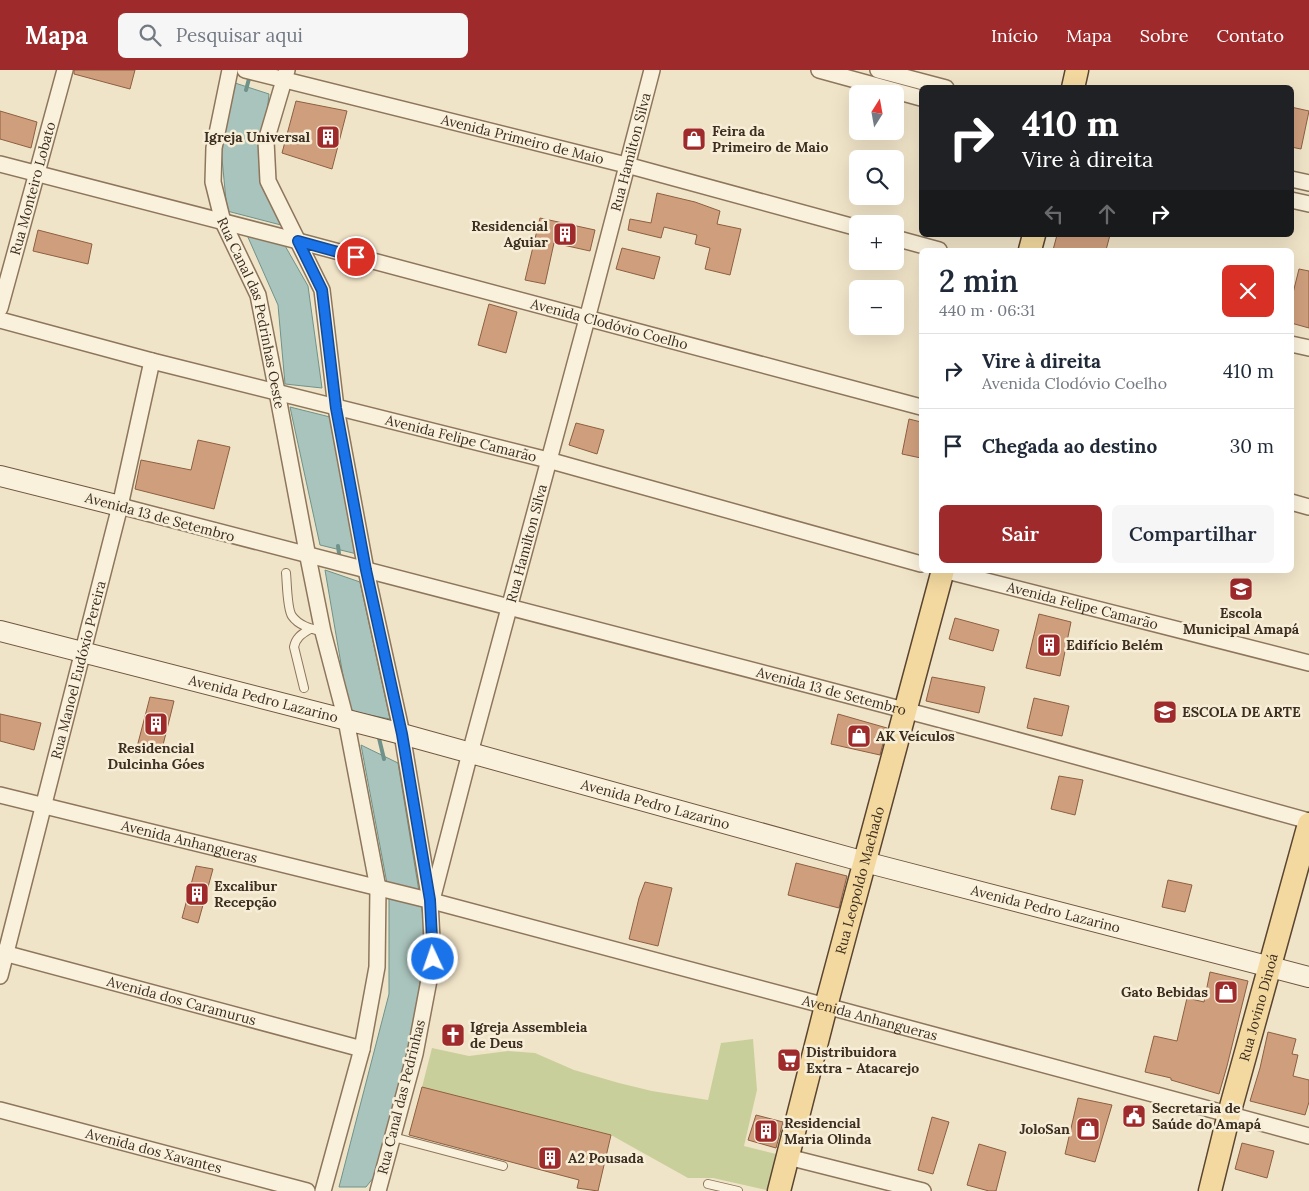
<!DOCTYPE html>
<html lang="pt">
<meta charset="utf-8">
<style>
:root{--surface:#fff;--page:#f6f6f7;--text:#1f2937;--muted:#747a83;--line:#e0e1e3;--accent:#9e2a2b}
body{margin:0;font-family:Lora,serif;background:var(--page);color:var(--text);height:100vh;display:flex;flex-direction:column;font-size:19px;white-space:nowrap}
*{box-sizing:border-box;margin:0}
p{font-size:16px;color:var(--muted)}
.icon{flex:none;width:28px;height:28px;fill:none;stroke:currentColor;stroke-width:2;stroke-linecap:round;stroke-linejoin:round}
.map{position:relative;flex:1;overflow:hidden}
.sheet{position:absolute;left:919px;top:178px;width:375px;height:325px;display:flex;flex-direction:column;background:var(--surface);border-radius:8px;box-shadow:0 5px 20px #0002}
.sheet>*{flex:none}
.top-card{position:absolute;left:919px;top:15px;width:375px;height:152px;border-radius:8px;box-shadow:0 5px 20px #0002;background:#202124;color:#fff;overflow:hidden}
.needle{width:32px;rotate:11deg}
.tools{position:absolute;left:849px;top:15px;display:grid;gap:10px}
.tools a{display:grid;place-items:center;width:55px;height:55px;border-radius:8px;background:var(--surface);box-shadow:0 5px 20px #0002;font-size:25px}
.pin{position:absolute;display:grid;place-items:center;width:42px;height:42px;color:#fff;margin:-21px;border:2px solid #fff;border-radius:50%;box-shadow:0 1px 5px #0007}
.me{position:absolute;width:55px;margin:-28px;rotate:357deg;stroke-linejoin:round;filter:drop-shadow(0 0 4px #0008)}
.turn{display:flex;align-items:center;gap:18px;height:105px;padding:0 20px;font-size:22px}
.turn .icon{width:65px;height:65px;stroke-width:2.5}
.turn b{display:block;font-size:35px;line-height:42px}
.lanes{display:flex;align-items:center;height:48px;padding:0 20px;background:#0003;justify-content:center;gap:25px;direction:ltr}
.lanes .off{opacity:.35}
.round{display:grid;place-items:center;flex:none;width:52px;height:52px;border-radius:8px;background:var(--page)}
.summary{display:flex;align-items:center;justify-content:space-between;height:85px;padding:0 20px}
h1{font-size:30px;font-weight:600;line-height:38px}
.cta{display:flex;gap:10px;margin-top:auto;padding:10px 20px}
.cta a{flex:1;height:58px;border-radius:8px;background:var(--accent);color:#fff;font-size:20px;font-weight:600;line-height:58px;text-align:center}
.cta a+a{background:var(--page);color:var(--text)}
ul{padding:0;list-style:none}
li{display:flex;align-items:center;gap:15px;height:75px;padding:0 20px;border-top:1px solid var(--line)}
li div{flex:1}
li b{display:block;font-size:19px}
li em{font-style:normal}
header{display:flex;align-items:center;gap:30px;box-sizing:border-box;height:70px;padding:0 25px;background:var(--accent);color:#fff}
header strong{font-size:24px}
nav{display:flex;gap:28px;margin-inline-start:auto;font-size:18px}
.search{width:350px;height:45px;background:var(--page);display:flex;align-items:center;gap:12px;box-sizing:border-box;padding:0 18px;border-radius:8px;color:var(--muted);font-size:19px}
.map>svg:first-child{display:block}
.green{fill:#c9cf9b}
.water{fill:#a9c4bc;stroke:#6f938a}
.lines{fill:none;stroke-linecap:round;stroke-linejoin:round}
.stream{stroke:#6f938a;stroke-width:4}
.building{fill:#cf9f7d;stroke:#8d5f41}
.lane-casing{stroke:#8d765c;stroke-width:10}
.street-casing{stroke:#8d765c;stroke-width:18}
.secondary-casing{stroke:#6f573f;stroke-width:22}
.primary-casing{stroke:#5b4430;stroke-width:25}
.lane{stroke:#faf1dc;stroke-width:8}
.street{stroke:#faf1dc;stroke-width:15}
.secondary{stroke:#faf1dc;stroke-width:20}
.primary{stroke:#f3d9a0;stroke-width:22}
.route-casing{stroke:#114b97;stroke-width:12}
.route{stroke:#1a73e8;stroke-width:9}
.labels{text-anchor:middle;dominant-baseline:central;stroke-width:5;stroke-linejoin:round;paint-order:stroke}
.poi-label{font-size:14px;font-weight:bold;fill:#3d2e20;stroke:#f7eed8;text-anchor:start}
.street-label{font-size:14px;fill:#3d2e20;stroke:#f7eed8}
</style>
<header>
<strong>Mapa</strong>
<div class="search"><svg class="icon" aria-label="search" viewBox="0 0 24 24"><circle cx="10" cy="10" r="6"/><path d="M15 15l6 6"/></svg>Pesquisar aqui</div>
<nav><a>Início</a><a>Mapa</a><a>Sobre</a><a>Contato</a></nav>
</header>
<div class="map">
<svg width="1309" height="1121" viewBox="0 0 1309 1121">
<rect width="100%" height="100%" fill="#f0e4c8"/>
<path class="green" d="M753 969 757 1020 744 1076 780 1085 771 1121 713 1108H688L611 1065 422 1017 432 978 469 986 508 981 535 983 574 1000 619 1013 652 1021 708 1030 721 973Z"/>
<path class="water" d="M235 13 269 24 260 110 281 155 227 141 221 78Z
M247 165 284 174 308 216 322 318 285 314 278 235Z
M290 337 330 347 357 484 320 475Z
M325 500 360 512 390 649 349 641Z
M361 675 398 693 424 852 418 943 377 1103 366 1117H339L389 924V824Z"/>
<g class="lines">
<path class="stream" d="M246 20 250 5
M338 476 340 491
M378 664 384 689"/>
</g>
<path class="building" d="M74 0H135L130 19 74 4Z
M296 31 347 41 332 99 282 83Z
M1291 37 1309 41 1301 79 1291 77Z
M0 41 37 52 31 78 0 69Z
M657 123 695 132 720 141 717 154 741 159 730 205 705 199 710 178 695 174 697 165 664 157 661 168 628 160 630 149 651 153Z
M540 148 595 160 590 181 554 173 545 214 525 210Z
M38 160 92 174 88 194 33 181Z
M1057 165H1110L1106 180H1053Z
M622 178 660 187 654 209 616 199Z
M1299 199 1309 201V258L1291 253V231Z
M489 234 517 242 506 283 478 275Z
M909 349 921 352V388L902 384Z
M576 353 604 360 597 384 569 375Z
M198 370 230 377 214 439 135 419 141 390 191 400Z
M1039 544 1071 552 1060 606 1026 598Z
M955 548 999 560 993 581 949 569Z
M932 607 985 617 979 643 926 631Z
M150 627 174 631 161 683 137 677Z
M1034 628 1069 636 1062 666 1027 658Z
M0 644 41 653 34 680 0 671Z
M838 644 887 658 880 685 831 674Z
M1059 706 1083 710 1075 745 1051 739Z
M796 793 847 806 839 838 788 825Z
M196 796 213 799 198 853 182 848Z
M1168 810 1192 815 1185 842 1162 837Z
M645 812 672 818 658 876 629 869 639 828Z
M1210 902 1248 911 1227 996 1219 1024 1171 1010V1008L1145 1002 1154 966 1177 971 1187 928 1204 932Z
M1268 962 1296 969 1292 984 1298 985 1293 1006 1309 1010V1032L1305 1045 1250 1031 1260 998Z
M422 1017 611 1065 598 1121 577 1118 579 1110 409 1065Z
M1078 1028 1112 1035 1095 1092 1065 1084Z
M756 1045 783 1052 776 1078 748 1070Z
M932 1047 949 1052 933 1104 918 1100Z
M1242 1073 1274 1081 1267 1108 1235 1099Z
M979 1074 1006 1082 996 1121H989L967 1115Z"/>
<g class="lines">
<g class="lane-casing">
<path id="lane" d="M286 503C287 512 287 539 292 546 299 556 312 559 323 562
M304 618 294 577C296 567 302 564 310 559
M393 1067 503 1096
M708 1114 738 1121"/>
</g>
<g class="street-casing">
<g id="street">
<path id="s1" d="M230 0 214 78 213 112 223 152 258 225 277 322 308 487 323 562 346 650 378 818 377 897 362 979 323 1121"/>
<path id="s2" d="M245 0 634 97 858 158"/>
<path d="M287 0 266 71 268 111 322 220 336 338 366 500 402 664 430 831 433 889 415 984 378 1121"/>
<path d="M819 0 921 28"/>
<path d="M878 0 946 18"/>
<path id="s3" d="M0 94 298 171 921 337"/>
<path d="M1291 109 1309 113"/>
<path d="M1291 130 1309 134"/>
<path d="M895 168 939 180"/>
<path id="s4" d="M0 238 65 0"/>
<path id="s5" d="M0 250 152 291 548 390 921 494"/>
<path d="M1291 274 1309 278"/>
<path d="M1291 432 1309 437"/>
<path id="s6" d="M120 436C381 506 643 571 904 640 1039 675 1174 714 1309 751"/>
<path id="s7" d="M943 500 1309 593"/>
<path id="s8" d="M0 725 432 831 826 936 1309 1066"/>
<path id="s9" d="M432 830 470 683 587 249 652 0"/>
<path id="s10" d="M0 882 362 979"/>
<path id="s11" d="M0 906 120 436 152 291"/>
<path id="s12" d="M0 1040 307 1121"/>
<path d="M788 1087 923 1121"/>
</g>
</g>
<g class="secondary-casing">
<g id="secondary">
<path d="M0 406 120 436"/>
<path id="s13" d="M0 561 402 664 865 792 1309 907"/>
</g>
</g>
<g class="primary-casing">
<g id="primary">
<path d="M1073 18 1077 0"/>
<path d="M1030 180 1034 165"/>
<path id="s14" d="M779 1121 826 936 943 500"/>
<path id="s15" d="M1210 1121 1229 1044 1309 754"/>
</g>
</g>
<use href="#lane" class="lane"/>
<use href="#street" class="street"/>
<use href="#secondary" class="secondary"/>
<use href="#primary" class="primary"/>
</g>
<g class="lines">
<g class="route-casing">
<path id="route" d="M356 187 298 171 322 220 336 338 366 500 402 664 430 830 433 889"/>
</g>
<use href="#route" class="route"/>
</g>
<defs>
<g id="building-square" transform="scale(1.25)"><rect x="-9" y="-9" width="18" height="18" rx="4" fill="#9e2a2b" stroke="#f7eed8"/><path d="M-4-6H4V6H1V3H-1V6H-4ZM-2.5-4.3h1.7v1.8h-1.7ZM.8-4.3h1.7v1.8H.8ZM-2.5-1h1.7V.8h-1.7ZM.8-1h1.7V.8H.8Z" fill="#fff"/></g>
<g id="shop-square" transform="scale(1.25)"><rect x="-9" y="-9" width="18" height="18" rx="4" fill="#9e2a2b" stroke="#f7eed8"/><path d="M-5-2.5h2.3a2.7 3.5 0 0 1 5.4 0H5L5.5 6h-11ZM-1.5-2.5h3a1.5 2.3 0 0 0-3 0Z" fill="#fff"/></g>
<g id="school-square" transform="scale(1.25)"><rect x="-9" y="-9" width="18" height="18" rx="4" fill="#9e2a2b" stroke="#f7eed8"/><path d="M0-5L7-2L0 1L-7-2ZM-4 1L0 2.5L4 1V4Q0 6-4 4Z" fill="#fff"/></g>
<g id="church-square" transform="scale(1.25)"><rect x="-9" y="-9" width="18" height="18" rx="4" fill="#9e2a2b" stroke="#f7eed8"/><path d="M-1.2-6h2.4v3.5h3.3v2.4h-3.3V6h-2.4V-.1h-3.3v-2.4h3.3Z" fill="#fff"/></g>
<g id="supermarket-square" transform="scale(1.25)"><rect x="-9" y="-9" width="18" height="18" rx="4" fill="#9e2a2b" stroke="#f7eed8"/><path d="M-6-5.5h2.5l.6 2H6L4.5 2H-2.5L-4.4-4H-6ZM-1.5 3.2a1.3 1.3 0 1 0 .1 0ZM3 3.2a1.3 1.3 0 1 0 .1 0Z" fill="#fff"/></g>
<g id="civic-square" transform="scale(1.25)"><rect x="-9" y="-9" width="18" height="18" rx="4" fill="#9e2a2b" stroke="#f7eed8"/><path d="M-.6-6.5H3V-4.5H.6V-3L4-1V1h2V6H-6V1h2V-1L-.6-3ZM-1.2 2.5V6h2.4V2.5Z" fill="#fff"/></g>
</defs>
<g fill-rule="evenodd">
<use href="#building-square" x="328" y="67"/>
<use href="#shop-square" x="694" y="69"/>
<use href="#building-square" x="565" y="164"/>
<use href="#school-square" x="1241" y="519"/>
<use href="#building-square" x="1049" y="575"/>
<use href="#school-square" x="1165" y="642"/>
<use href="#building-square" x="156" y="654"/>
<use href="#shop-square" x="859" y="666"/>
<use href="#building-square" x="197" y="824"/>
<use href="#shop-square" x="1226" y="922"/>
<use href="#church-square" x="453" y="965"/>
<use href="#supermarket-square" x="789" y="990"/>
<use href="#civic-square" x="1134" y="1046"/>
<use href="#shop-square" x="1088" y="1059"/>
<use href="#building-square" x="766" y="1061"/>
<use href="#building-square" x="550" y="1088"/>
</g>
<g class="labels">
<g class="poi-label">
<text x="712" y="61">Feira da<tspan x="712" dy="16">Primeiro de Maio</tspan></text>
<text x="310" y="67" text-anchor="end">Igreja Universal</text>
<text x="548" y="156" text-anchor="end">Residencial<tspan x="548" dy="16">Aguiar</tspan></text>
<text x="1241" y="543" text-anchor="middle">Escola<tspan x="1241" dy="16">Municipal Amapá</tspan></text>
<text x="1066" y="575">Edifício Belém</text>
<text x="1182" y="642">ESCOLA DE ARTE</text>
<text x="876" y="666">AK Veículos</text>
<text x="156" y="678" text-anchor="middle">Residencial<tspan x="156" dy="16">Dulcinha Góes</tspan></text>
<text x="214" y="816">Excalibur<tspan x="214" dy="16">Recepção</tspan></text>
<text x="1208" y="922" text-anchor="end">Gato Bebidas</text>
<text x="470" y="957">Igreja Assembleia<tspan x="470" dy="16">de Deus</tspan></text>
<text x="806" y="982">Distribuidora<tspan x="806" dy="16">Extra - Atacarejo</tspan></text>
<text x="1152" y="1038">Secretaria de<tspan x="1152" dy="16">Saúde do Amapá</tspan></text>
<text x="784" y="1053">Residencial<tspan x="784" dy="16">Maria Olinda</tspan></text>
<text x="1070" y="1059" text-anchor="end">JoloSan</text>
<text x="568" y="1088">A2 Pousada</text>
</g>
<g class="street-label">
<text stroke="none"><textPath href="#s2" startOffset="286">Avenida Primeiro de Maio</textPath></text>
<text stroke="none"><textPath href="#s9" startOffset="774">Rua Hamilton Silva</textPath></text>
<text stroke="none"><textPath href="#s4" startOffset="124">Rua Monteiro Lobato</textPath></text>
<text stroke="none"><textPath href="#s1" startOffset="251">Rua Canal das Pedrinhas Oeste</textPath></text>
<text stroke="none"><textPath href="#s3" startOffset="630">Avenida Clodóvio Coelho</textPath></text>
<text stroke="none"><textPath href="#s5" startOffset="476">Avenida Felipe Camarão</textPath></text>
<text transform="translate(160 447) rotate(15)">Avenida 13 de Setembro</text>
<text stroke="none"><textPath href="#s9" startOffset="369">Rua Hamilton Silva</textPath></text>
<text stroke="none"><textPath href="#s7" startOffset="144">Avenida Felipe Camarão</textPath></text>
<text stroke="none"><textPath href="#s11" startOffset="316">Rua Manoel Eudóxio Pereira</textPath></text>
<text stroke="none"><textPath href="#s6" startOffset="735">Avenida 13 de Setembro</textPath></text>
<text stroke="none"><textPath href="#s13" startOffset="272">Avenida Pedro Lazarino</textPath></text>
<text stroke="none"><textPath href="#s13" startOffset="678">Avenida Pedro Lazarino</textPath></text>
<text stroke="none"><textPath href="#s8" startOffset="195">Avenida Anhangueras</textPath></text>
<text stroke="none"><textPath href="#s14" startOffset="321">Rua Leopoldo Machado</textPath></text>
<text stroke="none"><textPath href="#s13" startOffset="1082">Avenida Pedro Lazarino</textPath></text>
<text stroke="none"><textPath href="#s10" startOffset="188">Avenida dos Caramurus</textPath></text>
<text stroke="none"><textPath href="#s15" startOffset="190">Rua Jovino Dinoá</textPath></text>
<text stroke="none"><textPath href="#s8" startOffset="898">Avenida Anhangueras</textPath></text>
<text transform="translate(401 1027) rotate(-76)">Rua Canal das Pedrinhas</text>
<text stroke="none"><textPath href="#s12" startOffset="159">Avenida dos Xavantes</textPath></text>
</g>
</g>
</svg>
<div class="tools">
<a><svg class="needle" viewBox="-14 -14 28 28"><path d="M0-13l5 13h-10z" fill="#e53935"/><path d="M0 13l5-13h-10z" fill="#747a83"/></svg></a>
<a><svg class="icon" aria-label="search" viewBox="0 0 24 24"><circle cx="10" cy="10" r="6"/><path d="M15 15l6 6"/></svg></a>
<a>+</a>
<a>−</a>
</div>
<div class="pin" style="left:356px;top:187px;background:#d93025"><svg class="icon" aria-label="arrive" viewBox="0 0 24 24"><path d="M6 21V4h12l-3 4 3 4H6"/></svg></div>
<svg class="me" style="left:433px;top:889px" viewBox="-20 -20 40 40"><circle r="17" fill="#1a73e8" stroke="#fff" stroke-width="3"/><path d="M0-11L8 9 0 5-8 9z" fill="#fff"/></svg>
<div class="top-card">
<div class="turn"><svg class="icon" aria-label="right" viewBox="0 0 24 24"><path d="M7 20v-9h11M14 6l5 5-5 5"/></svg><div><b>410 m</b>Vire à direita</div></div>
<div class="lanes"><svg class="icon off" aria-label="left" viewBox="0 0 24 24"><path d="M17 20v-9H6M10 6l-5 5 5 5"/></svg><svg class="icon off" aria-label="ahead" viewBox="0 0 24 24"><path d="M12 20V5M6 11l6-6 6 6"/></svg><svg class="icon" aria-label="right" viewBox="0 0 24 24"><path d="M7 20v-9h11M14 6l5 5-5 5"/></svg></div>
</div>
<section class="sheet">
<div class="summary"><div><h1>2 min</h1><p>440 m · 06:31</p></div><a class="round" style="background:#d93025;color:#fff"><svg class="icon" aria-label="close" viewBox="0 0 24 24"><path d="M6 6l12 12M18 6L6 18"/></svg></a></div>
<ul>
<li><svg class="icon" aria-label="right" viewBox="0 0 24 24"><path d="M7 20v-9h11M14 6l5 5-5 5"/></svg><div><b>Vire à direita</b><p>Avenida Clodóvio Coelho</p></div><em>410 m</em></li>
<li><svg class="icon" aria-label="arrive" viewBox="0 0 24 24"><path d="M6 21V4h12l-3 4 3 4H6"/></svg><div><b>Chegada ao destino</b></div><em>30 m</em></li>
</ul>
<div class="cta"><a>Sair</a><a>Compartilhar</a></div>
</section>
</div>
